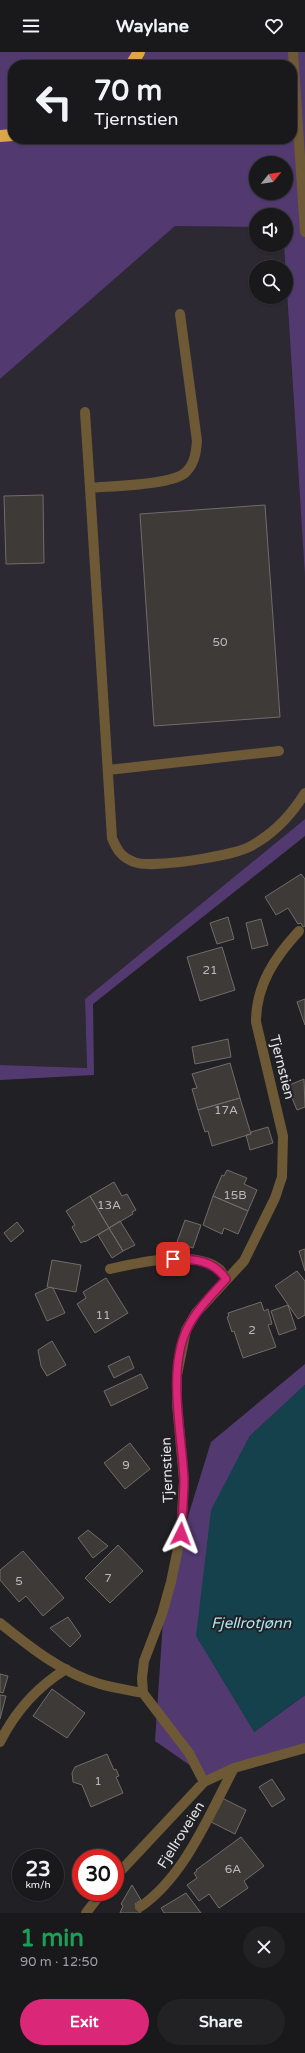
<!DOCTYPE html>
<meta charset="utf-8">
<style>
:root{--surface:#19181b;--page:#222124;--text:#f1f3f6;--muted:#9fa0a3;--line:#37373a;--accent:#db2777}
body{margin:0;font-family:"Varela Round",sans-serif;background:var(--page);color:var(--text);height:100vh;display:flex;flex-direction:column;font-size:15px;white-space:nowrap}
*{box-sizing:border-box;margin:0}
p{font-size:13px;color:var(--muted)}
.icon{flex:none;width:22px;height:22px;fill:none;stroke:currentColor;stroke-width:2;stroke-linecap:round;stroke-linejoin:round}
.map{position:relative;height:1861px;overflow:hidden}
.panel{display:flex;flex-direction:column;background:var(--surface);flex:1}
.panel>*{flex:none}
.banner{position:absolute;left:8px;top:8px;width:289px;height:84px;border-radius:16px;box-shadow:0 1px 3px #0004,0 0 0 1px var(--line);background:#19181b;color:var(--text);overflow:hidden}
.needle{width:26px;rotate:60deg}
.tools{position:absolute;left:249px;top:104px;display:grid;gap:8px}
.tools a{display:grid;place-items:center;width:44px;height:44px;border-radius:50%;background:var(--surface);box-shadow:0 1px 3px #0004,0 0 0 1px var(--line);font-size:20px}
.speed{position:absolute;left:12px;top:1797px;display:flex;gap:8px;font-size:20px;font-weight:700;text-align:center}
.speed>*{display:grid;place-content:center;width:52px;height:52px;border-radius:50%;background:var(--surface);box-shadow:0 1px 3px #0004,0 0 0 1px var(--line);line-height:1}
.speed small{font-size:10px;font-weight:400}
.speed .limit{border:6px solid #d22;background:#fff;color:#111}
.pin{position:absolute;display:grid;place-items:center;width:34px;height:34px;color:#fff;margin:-17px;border-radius:8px;box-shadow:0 2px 6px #0006}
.me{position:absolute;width:44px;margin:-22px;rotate:3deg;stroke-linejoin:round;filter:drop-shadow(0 0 3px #0008)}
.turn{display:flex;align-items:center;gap:14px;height:84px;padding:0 20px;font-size:18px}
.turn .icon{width:52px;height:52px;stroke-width:2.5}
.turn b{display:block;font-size:28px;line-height:34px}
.round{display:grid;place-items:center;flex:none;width:42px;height:42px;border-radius:21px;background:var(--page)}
.head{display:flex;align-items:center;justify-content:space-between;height:68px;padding:0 20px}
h1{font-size:24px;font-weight:700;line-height:30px;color:#1e9e55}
.button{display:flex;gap:8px;margin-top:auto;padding:8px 20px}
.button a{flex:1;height:46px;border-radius:24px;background:var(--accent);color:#fff;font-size:16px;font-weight:700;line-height:46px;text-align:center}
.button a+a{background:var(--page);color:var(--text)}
header{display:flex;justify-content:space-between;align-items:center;height:52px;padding:0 20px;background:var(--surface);font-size:18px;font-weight:700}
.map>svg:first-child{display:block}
.built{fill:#2d2932}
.green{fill:#523a70;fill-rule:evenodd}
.water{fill:#14414b}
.building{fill:#3d3a37;stroke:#706c69}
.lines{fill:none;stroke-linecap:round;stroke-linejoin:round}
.minor{stroke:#6e5936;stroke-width:10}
.highway{stroke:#dca547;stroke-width:12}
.route-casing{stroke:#8e194d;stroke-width:10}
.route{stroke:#db2777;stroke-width:7}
.labels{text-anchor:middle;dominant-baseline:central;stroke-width:4;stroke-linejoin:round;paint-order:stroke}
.number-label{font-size:12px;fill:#bbbabb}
.street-label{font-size:14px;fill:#e5e4e7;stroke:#212024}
.water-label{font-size:15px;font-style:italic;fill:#abe6f4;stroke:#212024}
</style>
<header><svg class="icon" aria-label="menu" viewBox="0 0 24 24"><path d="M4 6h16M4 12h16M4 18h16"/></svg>Waylane<svg class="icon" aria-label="heart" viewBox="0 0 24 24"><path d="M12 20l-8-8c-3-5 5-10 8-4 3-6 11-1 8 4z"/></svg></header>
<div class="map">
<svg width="305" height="1861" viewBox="0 0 305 1861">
<rect width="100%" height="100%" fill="#212024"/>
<path class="built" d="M175 174 256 175V193H284L285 215H256V245H286V230L305 525V767L85 947 87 1016 0 1013V327Z"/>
<path class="green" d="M0 0H305V525L284 193H286V163H256V175L175 174 0 327ZM13 13H292V87H13ZM256 111H286V141H256Z
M305 767V784L93 952 94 1023 0 1028V1013L87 1016 85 947Z
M305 1312V1333L249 1385 254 1680 305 1643V1696L211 1728 155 1689 165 1539 211 1390Z"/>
<path class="water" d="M305 1333V1643L254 1680 196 1584 211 1458 249 1385Z"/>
<path class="building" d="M43 443 44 511 6 512 4 444Z
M265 453 280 665 154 674 140 462Z
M301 822 305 827V874L303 875 301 871 298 872 288 856 276 863 265 845Z
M228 865 234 887 217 892 210 871Z
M261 867 268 893 252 897 246 871Z
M222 895 235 938 200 949 187 905Z
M305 947V973L297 950Z
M228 987 231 1005 195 1012 192 995Z
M230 1011 240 1046 198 1058 192 1037 197 1036 192 1022Z
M304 1027 305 1055 297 1058 287 1034Z
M240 1046 251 1082 212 1094 208 1079 205 1080 198 1058Z
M268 1075 273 1091 250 1098 246 1083 251 1082V1080Z
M227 1118 247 1126 244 1132 257 1138 248 1159 213 1144 222 1123 224 1124Z
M114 1130 122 1144 127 1142 136 1158 132 1160 133 1162 109 1176 90 1144Z
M90 1144 109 1176 85 1190 84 1189 81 1191 72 1175 75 1173 66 1159Z
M213 1144 248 1159 238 1182 224 1176 222 1182 203 1173Z
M185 1168 201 1173 193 1196 177 1190Z
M120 1169 135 1193 123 1199 109 1176Z
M17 1170 24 1179 11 1190 4 1181Z
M109 1176 123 1199 112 1206 98 1183Z
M305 1197V1219L299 1199Z
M52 1208 81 1213 76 1240 47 1235Z
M297 1219 305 1229V1263L298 1267 275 1234Z
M106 1226 128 1261 95 1281 77 1252 86 1246 83 1240Z
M50 1235 53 1236 65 1261 47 1269 35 1242Z
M261 1250 264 1259 268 1257 272 1272 268 1273 276 1295 243 1306 234 1279 232 1280 227 1265 229 1264 228 1261Z
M288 1253 296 1277 279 1283 271 1259Z
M52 1289 66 1313 47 1324 41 1314 38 1298Z
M129 1304 134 1316 114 1326 108 1314Z
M141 1322 148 1336 111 1354 104 1339Z
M130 1391 150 1417 125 1437 104 1411Z
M88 1478 108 1494 93 1506 78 1486Z
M118 1493 143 1519 110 1551 85 1526Z
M23 1499 64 1546 43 1564 26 1544 19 1550 0 1528V1518Z
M68 1565 81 1584 70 1595 50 1576Z
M0 1622 8 1624 3 1641 0 1640Z
M52 1637 85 1661 67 1686 33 1664Z
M0 1643 6 1644 0 1667Z
M107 1702 114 1718 116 1717 119 1724 116 1725 123 1741 91 1755 82 1733 73 1730 72 1721 75 1715Z
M272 1727 285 1747 272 1755 259 1735Z
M222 1746 246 1758 235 1782 211 1770Z
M241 1785 264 1814 244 1829 248 1836 219 1856 209 1842 199 1849 187 1833 197 1826 194 1821 197 1819 196 1818Z
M132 1833 141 1848 135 1852 141 1861H120L123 1854 121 1852Z
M186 1841 201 1861H164L161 1856Z"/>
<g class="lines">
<path class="minor" d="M293 0 305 180
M180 262 197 389C196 400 195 411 186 420 174 433 110 434 90 436L112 786C117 798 121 805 134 810 151 817 234 804 251 794 273 782 292 762 305 741
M85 360 90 436
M108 718 279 699
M110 1217C137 1211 196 1197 219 1217 222 1219 224 1224 226 1227
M0 1571C30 1595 62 1621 100 1632 114 1636 129 1638 143 1641
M0 1690C15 1660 37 1635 66 1617
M204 1730 189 1701 143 1641 142 1626 144 1609 162 1562 171 1530 181 1482 184 1428 177 1352V1323L186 1278 196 1261 244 1209 275 1146 282 1125 283 1084 256 970C256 933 275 905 299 879
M115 1825 204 1730 234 1716 305 1696
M140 1855C185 1824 209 1763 234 1716
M86 1861 102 1840"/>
<path class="highway" d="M131 13 139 0
M0 84 13 83"/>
</g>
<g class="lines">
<g class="route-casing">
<path id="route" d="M173 1207C195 1207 213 1208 226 1227 212 1243 196 1258 187 1277 167 1318 182 1383 184 1427 184 1445 182 1464 181 1482"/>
</g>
<use href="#route" class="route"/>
</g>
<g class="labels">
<g class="number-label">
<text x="220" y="590">50</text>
<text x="210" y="918">21</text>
<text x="226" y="1058">17A</text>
<text x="235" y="1143">15B</text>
<text x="109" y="1153">13A</text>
<text x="103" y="1263">11</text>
<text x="252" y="1278">2</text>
<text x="126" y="1413">9</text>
<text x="108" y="1526">7</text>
<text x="19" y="1529">5</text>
<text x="98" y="1729">1</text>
<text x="233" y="1817">6A</text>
</g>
<g class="street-label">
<text transform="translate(282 1015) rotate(76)">Tjernstien</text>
<text transform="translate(167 1418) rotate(-92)">Tjernstien</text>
<text transform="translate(181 1783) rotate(-58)">Fjellroveien</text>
</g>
<g class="water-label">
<text x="251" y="1571">Fjellrotjønn</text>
</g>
</g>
</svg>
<div class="tools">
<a><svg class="needle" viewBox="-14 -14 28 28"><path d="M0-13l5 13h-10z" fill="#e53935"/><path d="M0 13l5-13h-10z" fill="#9fa0a3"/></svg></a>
<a><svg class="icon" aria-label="sound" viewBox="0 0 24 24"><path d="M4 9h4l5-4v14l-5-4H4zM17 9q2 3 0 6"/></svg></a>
<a><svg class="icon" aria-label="search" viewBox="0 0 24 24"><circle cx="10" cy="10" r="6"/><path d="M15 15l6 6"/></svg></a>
</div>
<div class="speed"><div>23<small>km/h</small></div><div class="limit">30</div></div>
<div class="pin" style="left:173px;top:1207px;background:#d93025"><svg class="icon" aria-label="arrive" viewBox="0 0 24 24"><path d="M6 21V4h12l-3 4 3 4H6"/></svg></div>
<svg class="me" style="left:181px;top:1482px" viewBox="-20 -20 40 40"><path d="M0-17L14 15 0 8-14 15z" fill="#db2777" stroke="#fff" stroke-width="4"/></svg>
<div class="banner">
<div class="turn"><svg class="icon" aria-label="left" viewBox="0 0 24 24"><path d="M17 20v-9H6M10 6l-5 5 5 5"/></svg><div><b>70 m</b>Tjernstien</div></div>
</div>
</div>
<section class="panel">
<div class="head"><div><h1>1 min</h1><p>90 m · 12:50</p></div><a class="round"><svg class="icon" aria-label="close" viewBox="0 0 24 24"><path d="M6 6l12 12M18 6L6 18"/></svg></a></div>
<div class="button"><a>Exit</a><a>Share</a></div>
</section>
